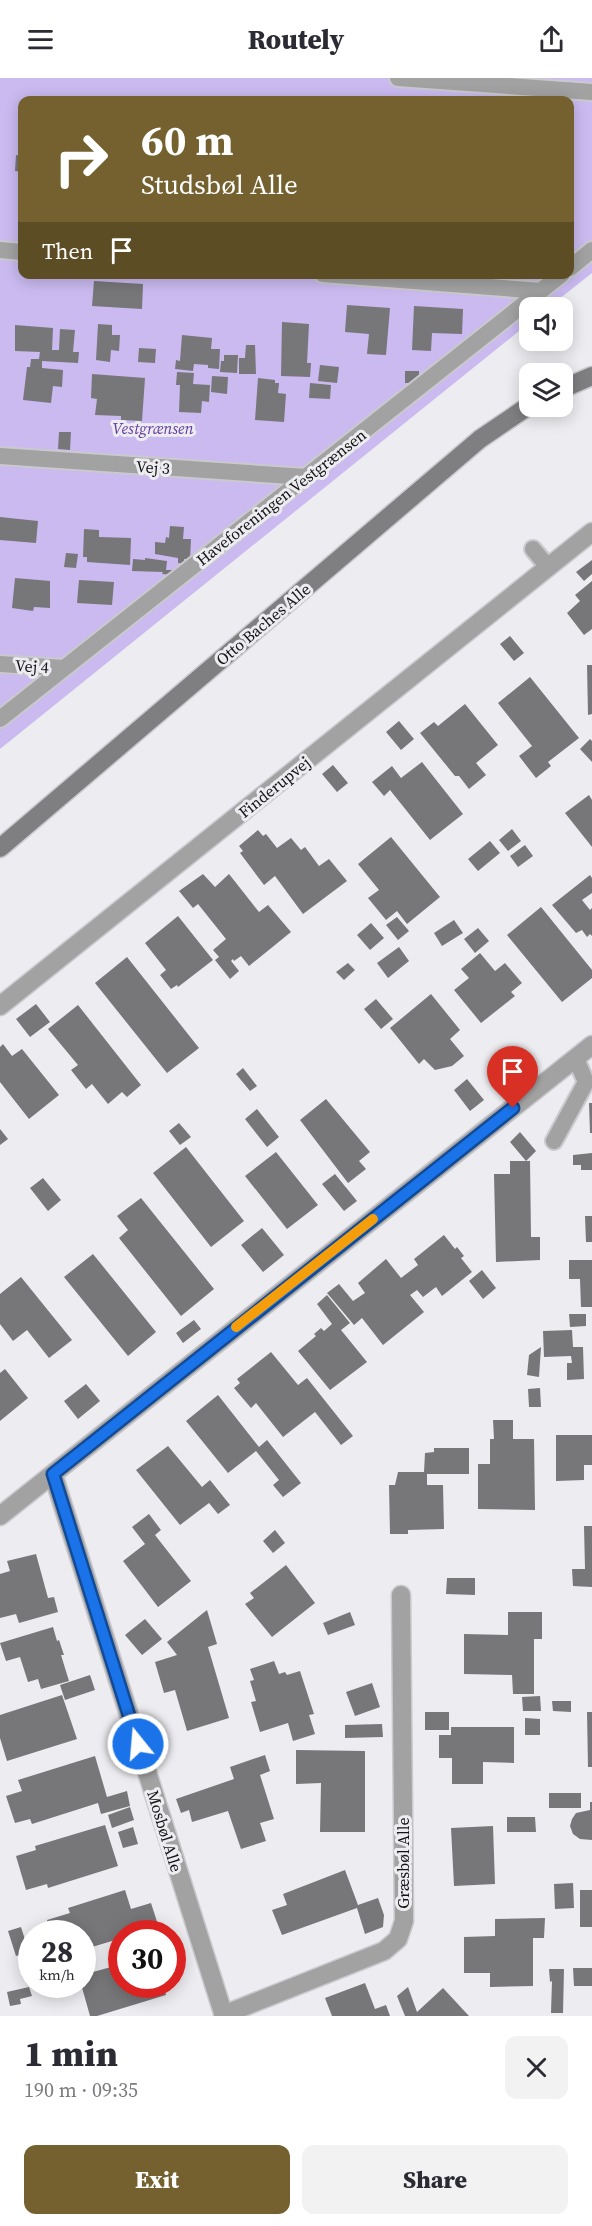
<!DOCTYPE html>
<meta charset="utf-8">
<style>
:root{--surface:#fff;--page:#f2f2f3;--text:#2b2b33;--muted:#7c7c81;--accent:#74612f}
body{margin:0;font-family:"Source Serif 4",serif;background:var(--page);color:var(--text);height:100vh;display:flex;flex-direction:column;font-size:22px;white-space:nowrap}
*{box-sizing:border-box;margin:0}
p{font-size:20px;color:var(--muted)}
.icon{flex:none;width:33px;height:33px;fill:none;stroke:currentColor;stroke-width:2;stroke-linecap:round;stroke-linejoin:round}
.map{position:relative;height:1938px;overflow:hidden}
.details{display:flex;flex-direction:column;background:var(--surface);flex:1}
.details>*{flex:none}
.top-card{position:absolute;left:18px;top:18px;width:556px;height:183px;border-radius:12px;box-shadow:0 3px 15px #0003;background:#74612f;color:#fff;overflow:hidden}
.fabs{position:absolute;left:519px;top:219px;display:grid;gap:12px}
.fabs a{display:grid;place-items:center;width:54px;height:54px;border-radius:12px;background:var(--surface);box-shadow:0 3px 15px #0003;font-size:30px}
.speed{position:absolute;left:18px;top:1842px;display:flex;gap:12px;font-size:30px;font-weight:700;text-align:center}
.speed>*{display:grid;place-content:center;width:78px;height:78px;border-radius:50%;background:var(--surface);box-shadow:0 3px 15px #0003;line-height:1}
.speed small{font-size:15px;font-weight:400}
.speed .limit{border:9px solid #d22;background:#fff;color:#111}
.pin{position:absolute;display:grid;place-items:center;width:51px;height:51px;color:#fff;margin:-62px -26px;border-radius:50% 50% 50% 0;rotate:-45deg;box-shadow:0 0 6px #0007}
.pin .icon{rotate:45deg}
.me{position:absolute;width:66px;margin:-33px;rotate:343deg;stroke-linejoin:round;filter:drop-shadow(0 0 4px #0008)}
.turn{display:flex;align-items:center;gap:21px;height:126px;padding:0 24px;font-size:27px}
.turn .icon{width:78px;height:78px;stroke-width:2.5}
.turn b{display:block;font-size:42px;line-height:51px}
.then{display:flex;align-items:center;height:57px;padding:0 24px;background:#0003;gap:12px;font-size:22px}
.round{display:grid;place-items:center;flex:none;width:63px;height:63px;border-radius:12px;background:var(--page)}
.headline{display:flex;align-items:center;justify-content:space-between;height:102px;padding:0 24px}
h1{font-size:36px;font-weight:800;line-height:45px}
.cta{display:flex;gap:12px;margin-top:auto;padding:12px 24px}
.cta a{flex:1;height:69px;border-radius:12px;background:var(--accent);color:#fff;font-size:24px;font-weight:800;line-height:69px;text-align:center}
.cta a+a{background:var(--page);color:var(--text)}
header{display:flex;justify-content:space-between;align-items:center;height:78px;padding:0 24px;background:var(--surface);font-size:27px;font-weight:800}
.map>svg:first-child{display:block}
.green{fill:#cabaf0;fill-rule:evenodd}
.building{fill:#777679}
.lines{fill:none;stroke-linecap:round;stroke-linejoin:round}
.lane-casing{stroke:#cac9cd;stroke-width:20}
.street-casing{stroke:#cac9cd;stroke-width:21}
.secondary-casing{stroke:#cac9cd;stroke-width:21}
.lane{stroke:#a2a2a3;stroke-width:16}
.street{stroke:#a2a2a3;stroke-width:18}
.secondary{stroke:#7f7e80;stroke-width:18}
.route-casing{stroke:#114b97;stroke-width:15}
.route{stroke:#1a73e8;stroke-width:10}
.slow{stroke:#f59e0b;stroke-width:10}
.labels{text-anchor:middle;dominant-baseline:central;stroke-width:6;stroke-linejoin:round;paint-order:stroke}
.park-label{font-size:16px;font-style:italic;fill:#633ba1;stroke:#edecf0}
.street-label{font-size:16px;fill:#131314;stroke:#edecf0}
</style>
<header><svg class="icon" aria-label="menu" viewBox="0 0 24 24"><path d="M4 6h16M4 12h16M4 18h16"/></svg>Routely<svg class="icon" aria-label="share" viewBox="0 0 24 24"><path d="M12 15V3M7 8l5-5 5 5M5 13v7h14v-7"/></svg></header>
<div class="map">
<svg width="592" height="1938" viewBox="0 0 592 1938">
<rect width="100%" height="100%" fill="#edecf0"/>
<path class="green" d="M0 0H592V195L549 229 530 230 529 245 0 671ZM22 22H570V196H22Z"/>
<path class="building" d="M16 77 22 78V94L15 93Z
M94 203 143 206 142 231 92 228Z
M347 227 390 230 386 277 367 276 369 256 345 254Z
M414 228 463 231 462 256 432 255 431 273 412 272Z
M282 244 309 246 307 285H311L310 299 281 298Z
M98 246 112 247V257H120L119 273 111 272 110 284 96 282Z
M15 247 53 250 52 272H59L60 251 75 252 73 274H79L78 285 42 283V290L63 292 62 309 53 308 51 325 23 322 27 289H30L31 281H39L40 274 15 273Z
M182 257 212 260 211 271H220L219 291 208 290V287L194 286 193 293 175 291 176 282 180 283Z
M246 267H255L256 296H239V280H245Z
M139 270 156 271 155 285 138 284Z
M224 277H238L237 295 220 294 221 283H224Z
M320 287 339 289 337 305 318 303Z
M405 293H419V305H405Z
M177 294 194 295 193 306 210 307 209 324 202 323 201 335 179 334 180 307H176Z
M92 296 145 300 142 343 121 342V338L95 337 97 321 91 320Z
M212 298 228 299 227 316 211 314Z
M258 300 275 302V305H279L278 315 286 316 284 344 255 342Z
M310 305 331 307 330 321 309 320Z
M59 354H71L70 372 58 371Z
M0 439 38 443 36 465 0 462Z
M170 448 184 449 183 461H191L190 481H184V486L178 485V480L155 476V464L165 465 166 459 169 460Z
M84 451 99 452V459L131 460 130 487 87 484V479H83Z
M66 475 78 476 76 490 64 489Z
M145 480 167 483 166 492H175L174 497 162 496 163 494 132 493 133 481 145 482Z
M592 482V496L584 503 576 494Z
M15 500 50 503V530L34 529 33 533 12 530Z
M79 502 114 504 112 527 77 525Z
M592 503V551L584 557 567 535 580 523 575 517Z
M510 558 524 575 514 583 500 566Z
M587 587H592V636L588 637Z
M530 599 579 660 548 684 551 688 536 700 519 678 532 668 498 625Z
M465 626 498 667 476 685 486 697 469 711 459 698H455L420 655 434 644 438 648Z
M399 643 414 661 401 672 386 654Z
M590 661 592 663V684L580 671Z
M422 684 463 736 430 762 390 712 384 718 372 704 392 688 401 700Z
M333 687 348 705 337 714 322 696Z
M589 717 592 722V769L565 735Z
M512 751 521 763 508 773 499 762Z
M258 752 263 758 266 756 277 770 291 760 301 772 305 769 319 788 329 781 347 803 303 836 275 798 264 807 240 775 243 773 239 768Z
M391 759 440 819 407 846 397 833 386 842 368 820 379 812 358 786Z
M490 763 500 775 478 793 468 781Z
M525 767 533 778 518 789 510 778Z
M203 796 215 809 229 796 259 834 268 827 291 854 249 888 241 878 234 883 233 881 231 883 239 893 230 901 215 882 219 879 213 872 226 861 198 826 193 830 179 813Z
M590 797 592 800V815L582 822 590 832 592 830V858L590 856 587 859 582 852 576 855 552 827Z
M541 829 592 892V900L562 924 507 857Z
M178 838 213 882 178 909 177 907 171 911 160 897 166 892 145 865Z
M397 839 409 853 398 862 386 847Z
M454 842 463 855 442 868 434 855Z
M371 845 384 860 370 872 357 857Z
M478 850 489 863 475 875 464 861Z
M399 869 409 883 388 900 377 885Z
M480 875 495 893 505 885 522 905 511 914 515 918 481 945 454 912 469 900 461 891Z
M127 879 199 970 167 995 95 905Z
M348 885 355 892 344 902 336 894Z
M431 916 460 952 450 961 464 978 452 988 435 992 424 981 419 986 390 950Z
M376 921 393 941 381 951 364 931Z
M36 926 50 944 30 959 16 941Z
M78 927 141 1007 127 1019 122 1014 108 1026 92 1006 86 1011 71 992 78 987 48 951Z
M3 966 12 978 22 971 59 1017 29 1041 0 1004V969Z
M243 990 257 1008 250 1013 236 996Z
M467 1001 484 1022 470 1033 454 1012Z
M326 1021 370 1074 359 1083 366 1091 348 1105 300 1042Z
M589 1025H592V1055H590Z
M257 1031 279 1059 267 1069 245 1041Z
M179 1045 191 1059 180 1067 169 1053Z
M0 1051 8 1061 0 1067Z
M520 1054 536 1073 526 1083 510 1064Z
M186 1069 244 1143 211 1169 153 1095Z
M276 1074 318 1127 287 1151 245 1098Z
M592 1075V1092H581V1087H573V1077Z
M510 1083H530L531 1159H540V1182L496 1184 494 1096H510Z
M335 1096 357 1123 344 1133 322 1106Z
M43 1100 61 1122 48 1133 30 1110Z
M141 1120 214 1211 181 1238 119 1160 128 1152 117 1138Z
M585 1138H592V1164H586Z
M262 1150 284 1177 263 1194 241 1167Z
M444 1157 455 1171 457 1169 464 1178 461 1180 472 1194 442 1218 436 1209 423 1219 417 1212 410 1217 424 1234 383 1267 362 1240 354 1247 327 1215 339 1206 353 1223 365 1215 358 1205 386 1181 401 1200 418 1187 414 1181Z
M93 1176 156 1254 128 1278 64 1199Z
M569 1182H592V1229H581L580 1201H569Z
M482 1192 496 1210 483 1221 469 1203Z
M21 1199 72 1262 49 1280 27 1252 13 1263 0 1246V1216Z
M327 1217 350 1245 341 1252 367 1284 330 1312 298 1273 316 1258 314 1256 321 1250 324 1253 332 1246 317 1226Z
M569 1236H586V1248L570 1249Z
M194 1242 201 1251 183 1265 176 1255Z
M572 1252 573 1269H583L584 1301 567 1302V1285H572L571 1278 544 1279 543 1253Z
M541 1269 539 1299 527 1297 529 1277Z
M271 1274 298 1307 307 1300 353 1358 341 1367 315 1334 283 1359 256 1325 251 1330 234 1310 240 1305 237 1301Z
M5 1291 28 1320 0 1343V1295Z
M86 1306 100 1323 78 1341 64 1323Z
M540 1310 541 1329H529L528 1311Z
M218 1317 259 1369 267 1362 301 1405 283 1419 273 1407 279 1402 256 1373 228 1395 186 1343Z
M493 1342H513V1361H534L535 1432 478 1431V1386H490V1361H494Z
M556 1357H592V1387H584V1402L556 1403Z
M168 1368 202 1409 210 1402 230 1427 218 1436 209 1425 180 1447 136 1392Z
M434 1370H469V1396H427V1407H443L444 1451 408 1452V1456H390L389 1407H395L398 1394H424L425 1375 434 1374Z
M149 1436 161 1452 155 1457 191 1503 158 1529 123 1483 145 1466 132 1449Z
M584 1448H592V1509L573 1508 572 1491H585Z
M275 1452 285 1465 273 1475 263 1463Z
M36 1476 48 1520 54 1519 58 1534 19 1545 16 1536 0 1540V1496L10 1493 7 1483Z
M286 1487 315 1525 272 1559 245 1526 254 1520 250 1515Z
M447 1500H475V1517L446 1516Z
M207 1532 217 1566 208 1569 229 1640 187 1653 175 1612 164 1615 155 1584 177 1577 167 1564Z
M350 1534 355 1547 328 1557 323 1545Z
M508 1534H542V1561H534V1616H513L512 1597 464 1596V1556L508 1557Z
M145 1541 162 1561 142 1577 125 1557Z
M53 1549 57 1563 59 1562 64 1577H61L69 1603 41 1611 38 1601 28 1604 20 1579 6 1583 0 1565Z
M274 1583 279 1596 285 1594 287 1597 300 1593 314 1636 309 1637 315 1656 293 1663 288 1645 260 1654 251 1624 256 1623 250 1603 254 1602 250 1591Z
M90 1597 95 1612 65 1622 60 1607Z
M372 1605 380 1629 355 1638 346 1614Z
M62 1617 77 1661 7 1683 0 1660V1637Z
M540 1618 541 1633H523L522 1619Z
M552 1623H571V1634L553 1633Z
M425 1634H449V1652H425Z
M587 1634H592V1689H588Z
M525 1640 540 1641V1657H525Z
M382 1646 383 1659 345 1660V1647Z
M451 1649H514V1685L483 1684V1706H452V1680H439V1657H451Z
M296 1672 365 1673V1754H320L321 1705 296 1706Z
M265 1677 270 1693 260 1697 274 1741 260 1745 266 1763 241 1771 228 1733 192 1744 189 1732 181 1735 176 1721 234 1701 230 1689Z
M95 1678 107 1719 127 1713 130 1728 101 1736 98 1725 32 1746 30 1741 15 1745 6 1718 22 1713 18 1702Z
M549 1715H581V1730H549Z
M590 1724H592V1762L580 1761 573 1756 570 1748 572 1741 576 1735 590 1732Z
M130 1729 134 1742 112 1750 108 1737Z
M507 1739H535L536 1754H507Z
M105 1747 118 1788 48 1810 47 1806 26 1812 16 1778 36 1772 35 1768Z
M493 1748 495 1806 454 1808 451 1750Z
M133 1749 138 1766 123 1770 118 1754Z
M345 1792 358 1827 378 1820 384 1837 383 1849 365 1856 357 1830 282 1857 272 1832 287 1827 283 1816Z
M573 1805 574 1830 555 1831 554 1806Z
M125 1812 131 1831 151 1825 161 1856H122V1860L82 1872V1856H51L47 1842 70 1835 68 1830Z
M580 1812H592V1849H580Z
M545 1840 544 1860H533V1908L490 1909V1895H464V1859L495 1858V1841Z
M21 1849 29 1874 16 1878 8 1853Z
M122 1886V1906H163L166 1917 97 1938H90L81 1906H82V1897Z
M573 1890H592V1908H574Z
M549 1891H564L563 1935H551L552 1903 550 1904Z
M365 1905 375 1931 386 1927 390 1938H332L325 1920Z
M29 1909 32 1918 20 1921 21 1926 10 1928 7 1914Z
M408 1909 417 1934 443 1910 469 1938H405L397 1918Z"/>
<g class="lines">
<g class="lane-casing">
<path id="lane" d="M398 0 592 14
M0 172 22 174
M570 190 592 172
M323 196 541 213
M0 378 306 399
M533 471 548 489
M0 586 64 590
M0 641 562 196
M554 1063 586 1004 576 981"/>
</g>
<g class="street-casing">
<path id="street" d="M0 928 592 454
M53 1396 224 1938
M0 1438 592 967
M223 1937 384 1873 398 1861 404 1843 401 1517"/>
</g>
<g class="secondary-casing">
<path id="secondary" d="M562 311 592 298
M0 770 480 361 530 327"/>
</g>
<use href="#lane" class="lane"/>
<use href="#street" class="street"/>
<use href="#secondary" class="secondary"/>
</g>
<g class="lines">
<g class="route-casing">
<path id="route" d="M138 1666 53 1396 513 1030"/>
</g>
<use href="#route" class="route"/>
<path class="slow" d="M236 1249 373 1141"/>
</g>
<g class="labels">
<g class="park-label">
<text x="153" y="350">Vestgrænsen</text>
</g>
<g class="street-label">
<text transform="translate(153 389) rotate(4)">Vej 3</text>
<text transform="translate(281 419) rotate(-38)">Haveforeningen Vestgrænsen</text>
<text transform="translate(263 546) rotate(-40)">Otto Baches Alle</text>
<text transform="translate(32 588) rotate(4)">Vej 4</text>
<text transform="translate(274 709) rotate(-39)">Finderupvej</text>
<text transform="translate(165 1753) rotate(73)">Mosbøl Alle</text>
<text transform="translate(403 1785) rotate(-90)">Græsbøl Alle</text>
</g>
</g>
</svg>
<div class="fabs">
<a><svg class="icon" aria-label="sound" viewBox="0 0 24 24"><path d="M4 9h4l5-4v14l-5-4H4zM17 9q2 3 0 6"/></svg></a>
<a><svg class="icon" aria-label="layers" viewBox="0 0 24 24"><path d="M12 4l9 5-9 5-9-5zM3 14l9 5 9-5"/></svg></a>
</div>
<div class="speed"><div>28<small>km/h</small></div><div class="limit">30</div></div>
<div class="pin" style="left:513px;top:1030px;background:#d93025"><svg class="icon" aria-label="arrive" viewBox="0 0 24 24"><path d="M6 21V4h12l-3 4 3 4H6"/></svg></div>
<svg class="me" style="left:138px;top:1666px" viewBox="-20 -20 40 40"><circle r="17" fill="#1a73e8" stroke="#fff" stroke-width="3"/><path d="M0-11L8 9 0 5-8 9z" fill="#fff"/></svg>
<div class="top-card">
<div class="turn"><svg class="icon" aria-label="right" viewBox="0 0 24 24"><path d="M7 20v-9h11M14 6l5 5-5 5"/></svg><div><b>60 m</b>Studsbøl Alle</div></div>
<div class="then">Then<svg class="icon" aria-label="arrive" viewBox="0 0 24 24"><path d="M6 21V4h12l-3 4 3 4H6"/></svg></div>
</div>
</div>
<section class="details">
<div class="headline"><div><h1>1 min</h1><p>190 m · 09:35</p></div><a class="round"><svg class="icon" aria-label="close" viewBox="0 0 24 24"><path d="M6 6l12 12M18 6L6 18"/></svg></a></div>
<div class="cta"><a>Exit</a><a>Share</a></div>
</section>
